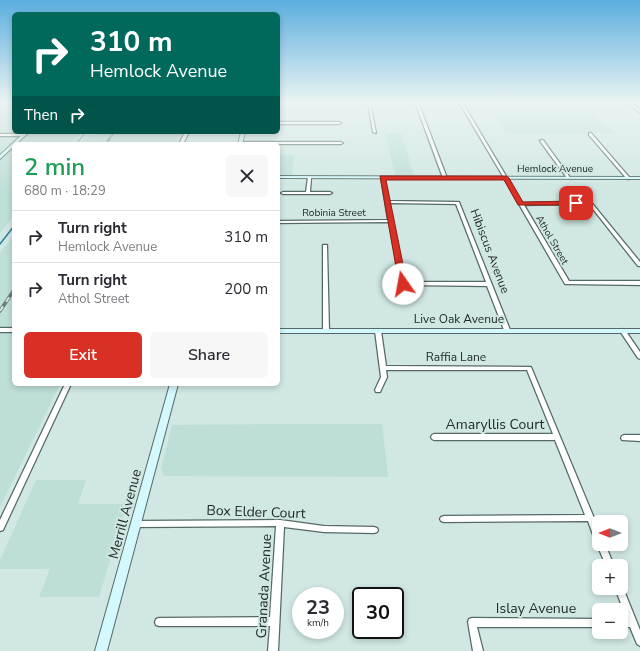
<!DOCTYPE html>
<meta charset="utf-8">
<style>
:root{--surface:#fff;--page:#f7f7f7;--text:#2b2b33;--muted:#7c7c81;--line:#e1e1e2;--accent:#d93025}
body{margin:0;font-family:"Nunito Sans",sans-serif;background:var(--page);color:var(--text);height:100vh;display:flex;flex-direction:column;font-size:15px;white-space:nowrap}
*{box-sizing:border-box;margin:0}
p{font-size:13px;color:var(--muted)}
.icon{flex:none;width:22px;height:22px;fill:none;stroke:currentColor;stroke-width:2;stroke-linecap:round;stroke-linejoin:round}
.map{position:relative;flex:1;overflow:hidden}
.side{position:absolute;left:12px;top:142px;width:268px;height:244px;display:flex;flex-direction:column;background:var(--surface);border-radius:6px;box-shadow:0 2px 6px #0003}
.side>*{flex:none}
.banner{position:absolute;left:12px;top:12px;width:268px;height:122px;border-radius:6px;box-shadow:0 2px 6px #0003;background:#00695c;color:#fff;overflow:hidden}
.needle{width:26px;rotate:270deg}
.controls{position:absolute;left:592px;top:515px;display:grid;gap:8px}
.controls a{display:grid;place-items:center;width:36px;height:36px;border-radius:6px;background:var(--surface);box-shadow:0 2px 6px #0003;font-size:20px}
.speed{position:absolute;left:292px;top:587px;display:flex;gap:8px;font-size:20px;font-weight:700;text-align:center}
.speed>*{display:grid;place-content:center;width:52px;height:52px;border-radius:50%;background:var(--surface);box-shadow:0 2px 6px #0003;line-height:1}
.speed small{font-size:10px;font-weight:400}
.speed .limit{border:2px solid #111;border-radius:6px;background:#fff;color:#111}
.pin{position:absolute;display:grid;place-items:center;width:34px;height:34px;color:#fff;margin:-17px;border-radius:8px;box-shadow:0 2px 6px #0006}
.me{position:absolute;width:44px;margin:-22px;rotate:348deg;stroke-linejoin:round;filter:drop-shadow(0 0 3px #0008)}
.turn{display:flex;align-items:center;gap:14px;height:84px;padding:0 12px;font-size:18px}
.turn .icon{width:52px;height:52px;stroke-width:2.5}
.turn b{display:block;font-size:28px;line-height:34px}
.then{display:flex;align-items:center;height:38px;padding:0 12px;background:#0003;gap:8px;font-size:15px}
.round{display:grid;place-items:center;flex:none;width:42px;height:42px;border-radius:6px;background:var(--page)}
.overview{display:flex;align-items:center;justify-content:space-between;height:68px;padding:0 12px}
h1{font-size:24px;font-weight:600;line-height:30px;color:#1e9e55}
.primary-button{display:flex;gap:8px;margin-top:auto;padding:8px 12px}
.primary-button a{flex:1;height:46px;border-radius:6px;background:var(--accent);color:#fff;font-size:16px;font-weight:600;line-height:46px;text-align:center}
.primary-button a+a{background:var(--page);color:var(--text)}
ul{padding:0;list-style:none}
li{display:flex;align-items:center;gap:12px;height:52px;padding:0 12px;border-top:1px solid var(--line)}
li div{flex:1}
li b{display:block;font-size:15px}
li em{font-style:normal}
.map>svg:first-child{display:block}
.built{fill:#beded8}
.lines{fill:none;stroke-linecap:round;stroke-linejoin:round}
.stream-far1{stroke:#27809f;stroke-width:1}
.stream{stroke:#27809f;stroke-width:1.5}
.street-casing{stroke:#556a66;stroke-width:2.5}
.secondary-casing{stroke:#556a66;stroke-width:2}
.street{fill:#fff;fill-rule:evenodd}
.secondary{fill:#d3f8fd;fill-rule:evenodd}
.rail-far1-casing{stroke:#6c7b78;stroke-width:2}
.rail-casing{stroke:#6c7b78;stroke-width:3.5}
.rail-far1{stroke:#d0e7e3;stroke-width:1;stroke-dasharray:3.5;stroke-linecap:butt}
.rail{stroke:#d0e7e3;stroke-width:2;stroke-dasharray:5.5;stroke-linecap:butt}
.route{fill:#d93025;stroke:#8d1f18}
.labels{text-anchor:middle;dominant-baseline:central;stroke-width:4;stroke-linejoin:round;paint-order:stroke}
.far-street-label{font-size:10px;fill:#212a28;stroke:#d0e7e3}
.street-label{font-size:12px;fill:#212a28;stroke:#d0e7e3}
.near-street-label{font-size:14px;fill:#212a28;stroke:#d0e7e3}
</style>
<div class="map">
<svg width="640" height="651" viewBox="0 0 640 651">
<rect width="100%" height="100%" fill="#d0e7e3"/>
<path class="built" d="M0 102H14V132H80L70 144H14V216L0 233Z
M278 102H298L297 115H278Z
M495 102H580L614 133H507L489 107H498Z
M92 132H182L176 144H81Z
M385 133H401L414 175H395Z
M278 154 294 155 292 175H278Z
M14 235V384H60L0 507V253Z
M268 424H382L388 477 164 476 161 468 172 425Z
M36 480H86L78 504H127L99 597H39L50 569H0V560Z"/>
<g class="lines">
<path class="stream-far1" d="M76 144 86 132"/>
<path class="stream" d="M0 244 14 226"/>
<g class="street-casing">
<path id="street" d="M368 102H370L376 133 373 132Z
M415 102H418L447 178 446 179 443 178Z
M459 102H462L522 203 591 202 640 262V266H638L589 204 524 205 569 281H640V285L565 284 504 178Z
M278 122H339L341 123 339 124H278Z
M185 132H189L183 144H179Z
M589 133H591L629 177V179H627L589 135Z
M0 134H24L26 135 24 136H0Z
M541 140H543L569 176V178H567L540 141Z
M239 142H341L343 143 341 144H240L238 143Z
M308 177 311 178 310 192H330L332 193 330 194H283L281 193 283 192H306Z
M381 177 384 178 389 201 459 202 510 330 509 331 507 332 504 330 487 286 401 285 389 222 278 223V221L388 220ZM389 203 456 204 486 282H405Z
M323 245H327V246L329 330 326 332 323 330Z
M0 328H14V332H0Z
M378 329 381 331 386 366 531 367 599 530V544H605L614 566H606L597 544V543L595 540 588 521 444 522 441 521 440 519 441 517 444 516 585 515 555 440H434L432 439 431 437 432 435 434 434H553L527 370H386L387 377 380 392H376L375 390 381 377 375 331Z
M623 329 625 330 640 352V359L638 358 620 331Z
M65 384H71L3 530 0 531V520Z
M624 435H640V441L622 440 621 438 622 436Z
M280 520 324 526 374 527 377 528 378 530 377 532 374 533 324 532 284 527 278 651H268L270 626H159L156 625 155 622 156 619 159 618 270 617 276 526 137 527 134 526 133 524 134 522 137 521Z
M621 585 623 588 640 630V646L637 644 630 627H621V619H627L615 588H621Z
M472 618 599 619V627H477L483 651H473L468 622 469 619Z"/>
</g>
<g class="secondary-casing">
<path id="secondary" d="M625 102H630L640 110V113Z
M25 132H29L16 144H14V146L0 159V155Z
M241 132H245L242 144H238Z
M278 176 640 177V179L278 178Z
M278 329H640V333H278Z
M170 384H178L107 651H95Z"/>
</g>
<use href="#street" class="street"/>
<use href="#secondary" class="secondary"/>
<g class="rail-far1-casing">
<path id="rail-far1" d="M106 144 114 132"/>
</g>
<g class="rail-casing">
<path id="rail" d="M0 311 14 290"/>
</g>
<use href="#rail-far1" class="rail-far1"/>
<use href="#rail" class="rail"/>
</g>
<linearGradient id="sky" x2="0" y2="1"><stop stop-color="#5baedf"/><stop offset="0.53" stop-color="#eaf4f2"/><stop offset="1" stop-color="#eaf4f2" stop-opacity="0"/></linearGradient>
<rect width="640" height="193" fill="url(#sky)"/>
<path class="route" d="M380 176H506L509 178 523 202 576 201 579 203 576 205H518L504 180H386L407 284 403 287 399 284Z"/>
<g class="labels">
<g class="far-street-label">
<text x="555" y="169">Hemlock Avenue</text>
<text x="334" y="213">Robinia Street</text>
<text transform="translate(552 240) rotate(60)">Athol Street</text>
</g>
<g class="street-label">
<text transform="translate(490 251) rotate(69)">Hibiscus Avenue</text>
<text x="459" y="319">Live Oak Avenue</text>
<text x="456" y="357">Raffia Lane</text>
</g>
<g class="near-street-label">
<text x="495" y="424">Amaryllis Court</text>
<text transform="translate(256 512) rotate(2)">Box Elder Court</text>
<text transform="translate(125 514) rotate(-75)">Merrill Avenue</text>
<text transform="translate(264 586) rotate(-87)">Granada Avenue</text>
<text x="536" y="608">Islay Avenue</text>
</g>
</g>
</svg>
<div class="controls">
<a><svg class="needle" viewBox="-14 -14 28 28"><path d="M0-13l5 13h-10z" fill="#e53935"/><path d="M0 13l5-13h-10z" fill="#7c7c81"/></svg></a>
<a>+</a>
<a>−</a>
</div>
<div class="speed"><div>23<small>km/h</small></div><div class="limit">30</div></div>
<div class="pin" style="left:576px;top:203px;background:#d93025"><svg class="icon" aria-label="arrive" viewBox="0 0 24 24"><path d="M6 21V4h12l-3 4 3 4H6"/></svg></div>
<svg class="me" style="left:403px;top:284px" viewBox="-20 -20 40 40"><circle r="19" fill="#fff"/><path d="M0-13L10 11 0 6-10 11z" fill="#d93025"/></svg>
<div class="banner">
<div class="turn"><svg class="icon" aria-label="right" viewBox="0 0 24 24"><path d="M7 20v-9h11M14 6l5 5-5 5"/></svg><div><b>310 m</b>Hemlock Avenue</div></div>
<div class="then">Then<svg class="icon" aria-label="right" viewBox="0 0 24 24"><path d="M7 20v-9h11M14 6l5 5-5 5"/></svg></div>
</div>
<section class="side">
<div class="overview"><div><h1>2 min</h1><p>680 m · 18:29</p></div><a class="round"><svg class="icon" aria-label="close" viewBox="0 0 24 24"><path d="M6 6l12 12M18 6L6 18"/></svg></a></div>
<ul>
<li><svg class="icon" aria-label="right" viewBox="0 0 24 24"><path d="M7 20v-9h11M14 6l5 5-5 5"/></svg><div><b>Turn right</b><p>Hemlock Avenue</p></div><em>310 m</em></li>
<li><svg class="icon" aria-label="right" viewBox="0 0 24 24"><path d="M7 20v-9h11M14 6l5 5-5 5"/></svg><div><b>Turn right</b><p>Athol Street</p></div><em>200 m</em></li>
</ul>
<div class="primary-button"><a>Exit</a><a>Share</a></div>
</section>
</div>
